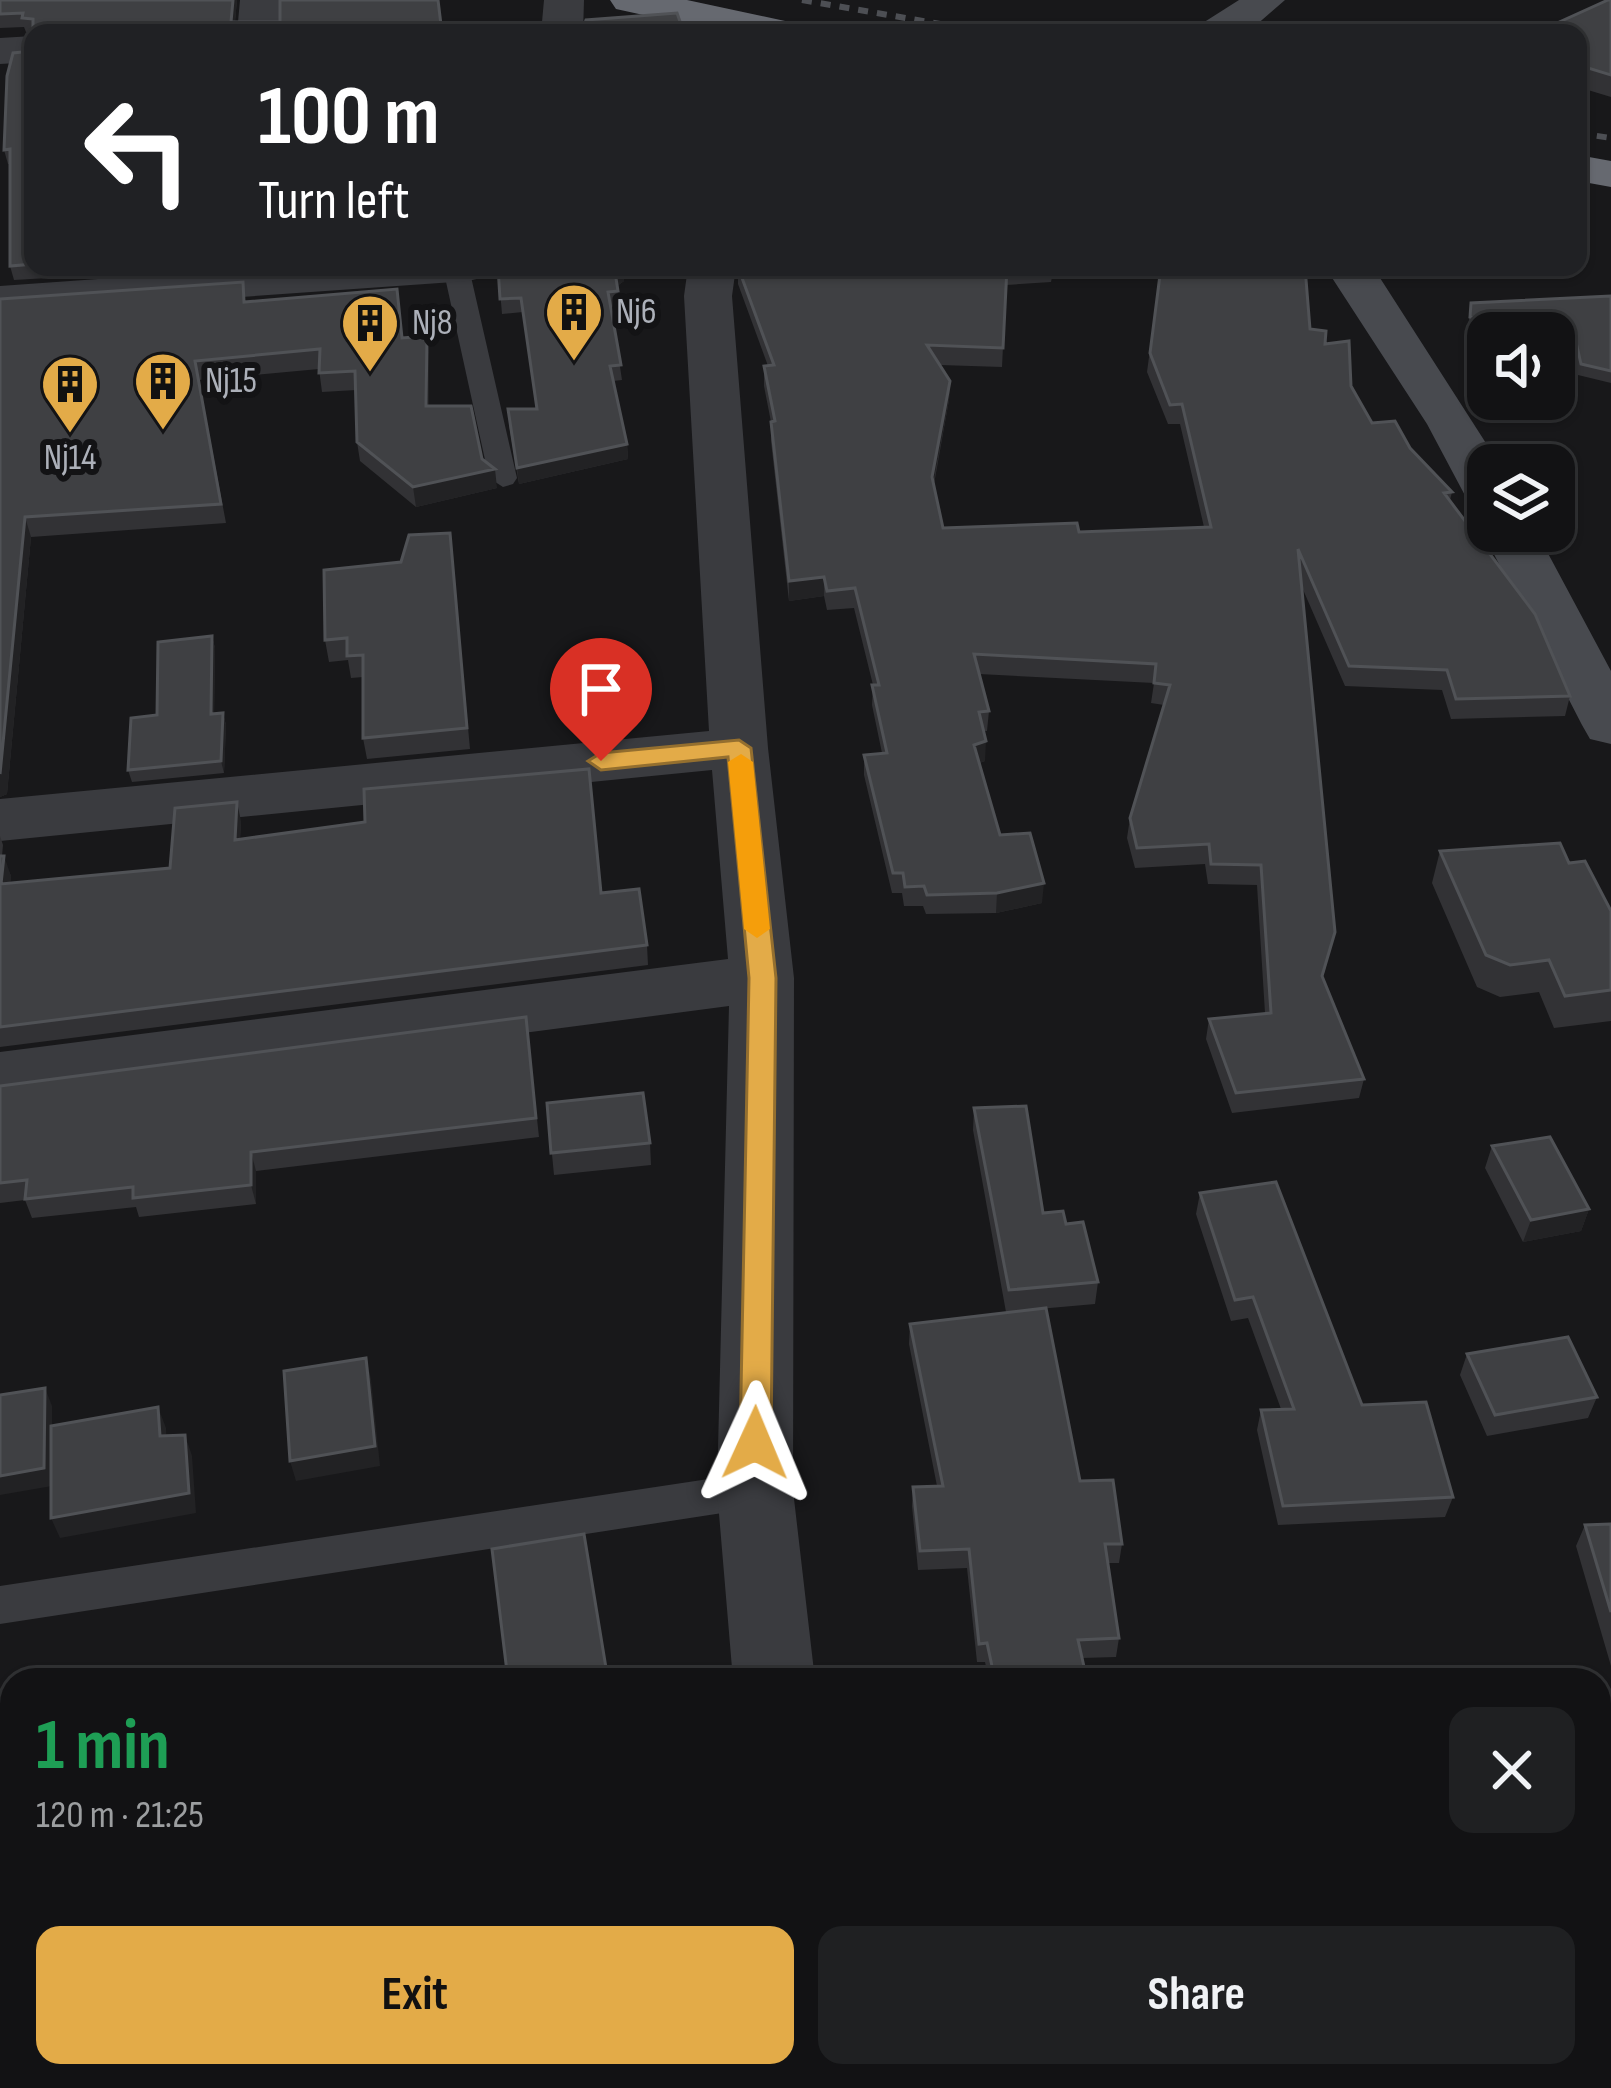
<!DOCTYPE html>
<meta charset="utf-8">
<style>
:root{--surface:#121214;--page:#1f2022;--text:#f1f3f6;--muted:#9c9ea0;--line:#313234;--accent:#e3ab48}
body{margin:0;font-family:"Sofia Sans Condensed",sans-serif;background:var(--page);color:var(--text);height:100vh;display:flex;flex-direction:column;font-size:45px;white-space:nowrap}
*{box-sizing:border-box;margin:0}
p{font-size:39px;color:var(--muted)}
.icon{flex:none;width:66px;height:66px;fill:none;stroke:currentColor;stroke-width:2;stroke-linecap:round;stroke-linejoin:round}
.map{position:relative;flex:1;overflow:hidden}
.sheet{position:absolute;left:0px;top:1668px;width:1611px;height:420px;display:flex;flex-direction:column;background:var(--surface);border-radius:36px 36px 0 0;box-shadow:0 3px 9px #0004,0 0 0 3px var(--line)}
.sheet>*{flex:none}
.banner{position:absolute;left:24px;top:24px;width:1563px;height:252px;border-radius:24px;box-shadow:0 3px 9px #0004,0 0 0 3px var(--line);background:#202124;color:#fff;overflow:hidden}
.tools{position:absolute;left:1467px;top:312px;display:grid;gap:24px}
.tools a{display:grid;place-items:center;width:108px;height:108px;border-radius:24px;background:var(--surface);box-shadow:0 3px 9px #0004,0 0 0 3px var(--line);font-size:60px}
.pin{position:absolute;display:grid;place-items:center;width:102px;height:102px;color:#fff;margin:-123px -51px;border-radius:50% 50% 50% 0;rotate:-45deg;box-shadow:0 0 12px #0007}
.pin .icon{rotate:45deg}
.me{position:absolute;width:132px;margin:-66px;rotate:1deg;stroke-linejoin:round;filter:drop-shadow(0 0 9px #0008)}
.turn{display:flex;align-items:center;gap:42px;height:252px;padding:0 36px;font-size:54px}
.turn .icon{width:156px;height:156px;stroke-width:2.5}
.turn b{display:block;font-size:84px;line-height:102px}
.round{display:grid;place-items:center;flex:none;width:126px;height:126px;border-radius:24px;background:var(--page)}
.head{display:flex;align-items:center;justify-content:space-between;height:204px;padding:0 36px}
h1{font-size:72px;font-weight:700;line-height:90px;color:#1e9e55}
.action{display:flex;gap:24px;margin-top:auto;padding:24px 36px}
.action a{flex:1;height:138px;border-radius:24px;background:var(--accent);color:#111;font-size:48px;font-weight:700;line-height:138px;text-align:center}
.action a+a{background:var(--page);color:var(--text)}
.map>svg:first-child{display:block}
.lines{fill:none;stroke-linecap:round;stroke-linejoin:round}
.lane{fill:#3a3b3f;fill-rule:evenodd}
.street{fill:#3a3b3f;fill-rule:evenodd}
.secondary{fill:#484a4f;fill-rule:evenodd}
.highway{fill:#666970;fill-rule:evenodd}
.rail{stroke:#4d4f54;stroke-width:6;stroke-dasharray:10 9;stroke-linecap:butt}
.wall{fill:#323235}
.shaded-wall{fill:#222224}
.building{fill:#3f4043;stroke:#505256;stroke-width:3}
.route{fill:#e3ab48;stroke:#946f2f;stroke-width:3}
.slow{fill:#f59e0b}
.labels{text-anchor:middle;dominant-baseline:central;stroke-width:12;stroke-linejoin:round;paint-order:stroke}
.far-poi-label{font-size:36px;fill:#acb0b9;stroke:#131315;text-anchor:start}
</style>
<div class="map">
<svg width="1611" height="2088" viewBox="0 0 1611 2088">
<rect width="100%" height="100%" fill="#18181a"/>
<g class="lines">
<path class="lane" d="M443 268H469L517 478 513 484 503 487 489 478Z
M755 1472 770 1477 776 1490 770 1503 755 1508 0 1624V1586Z"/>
<path class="street" d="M240 0H280L279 33H237Z
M544 0H584L583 33H541Z
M33 36V62L0 64V38Z
M266 267H492L485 277 468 281 0 314V286Z
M688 267H736L732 296 768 748 794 978 793 1490 815 1680H733L717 1490 729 1006 0 1102V1052L728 959 712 770 0 841V799L709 731 684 296Z
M12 1969V2059L0 2062V1972Z
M761 2076H853L854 2088H762Z"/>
<path class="secondary" d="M1239 0H1285L1247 33H1187Z
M1325 267H1373L1500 465H1488V508L1469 503 1427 424Z
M1488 523V531H1536L1611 671V744L1590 739 1582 725 1482 531Z"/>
<path class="highway" d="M610 0H687L799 24 805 33H726L616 9Z
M1578 155 1611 161V187L1578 181Z"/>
<path class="rail" d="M802 0 992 33
M1578 133 1611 138"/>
</g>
<path class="wall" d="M0 0H237L235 22 442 33H33V267H65V277L14 280 10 266V164H8L4 150 33 51V32H26L24 27 0 28Z
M1611 0V97L1578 87V33Z
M158 267H203L159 270Z
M498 267H623L624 281 617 286 619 306 611 307 622 380 613 381 627 444 628 459 519 484 509 425 536 409 523 312 502 314Z
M738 267H1054L1051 282 1006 285 1002 367 940 365 950 381 949 400 934 484 943 528 1079 532 1204 527 1180 424H1168L1147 372 1160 275 1140 278 1139 267H1305L1310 329 1325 344 1372 423 1410 448 1452 492 1450 500 1570 696 1565 716 1451 719 1442 690 1345 686 1301 585 1335 932 1323 977 1364 1079 1359 1098 1232 1113 1206 1039 1209 1019 1265 1013 1257 885 1208 884 1205 864 1135 868 1127 838 1130 818 1164 705 1151 703 1154 683 979 674 989 711 987 731H984L985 761 979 763 1000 835 1042 903 996 913 926 914 923 906H904L902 893H892L864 775V755L882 753 872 705 873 685 854 608 827 610 824 596 789 601 771 441V422L764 386V366H768L738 284Z
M1611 296V383L1578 375 1573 353 1554 348V333H1488L1468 328 1471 303Z
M0 299 247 301 403 338 427 336 429 356V406L482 459 497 488 416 507 360 461 357 442 356 390 322 392 319 369 199 380 226 523 31 537 7 794 0 797Z
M450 533 470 749 367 759 363 738V677L351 678 348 660 329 662 325 640 401 562Z
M212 636 215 648 214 714 223 713 226 725 224 773 132 782 128 770 157 715Z
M241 821 240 839 601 893 647 945 648 965 0 1047V836L3 845 2 856 11 876 10 883 170 868Z
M1440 851 1569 863 1611 911V1021L1554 1028 1539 992 1500 997 1477 987 1432 883Z
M526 1017 539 1137 256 1171V1204L139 1217 136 1207 32 1218 25 1200 0 1203V1086Z
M547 1103 650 1143 651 1165 554 1175Z
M974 1108 1043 1213 1066 1224 1098 1282 1095 1304 1006 1312 973 1130Z
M1492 1146 1589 1209 1581 1231 1523 1242 1485 1168Z
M1200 1193 1362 1405 1453 1497 1445 1517 1278 1525 1257 1430 1261 1410 1281 1409 1248 1318 1231 1321 1196 1214Z
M910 1324 1080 1481 1122 1544 1119 1563H1108L1119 1638 1116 1657 1082 1658 1087 1680H989L985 1662H977L967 1568 918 1570 912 1506 913 1487 937 1486 909 1344Z
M1467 1354 1597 1397 1588 1418 1487 1436 1460 1375Z
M1611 1524V1666L1576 1546 1585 1525Z
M1611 1785V1833L1601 1803Z
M947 2076H1176L1179 2088H949Z"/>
<path class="shaded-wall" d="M233 0H237L234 33 231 22Z
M623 267 624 281 616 287 615 272Z
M427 336 429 356V426L426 406Z
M950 381 949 400 931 496 932 477Z
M627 444 628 459 519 484 517 468Z
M495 469 497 488 416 507 413 487Z
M25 517 31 537 7 794 0 797V774Z
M824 577V596L789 601V581Z
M212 636 215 648 214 726 211 714Z
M223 713 226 725 224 773 221 761Z
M986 741 985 761 973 765 974 745Z
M237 802 241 821 239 860 235 840Z
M4 856 11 876 8 904 1 884Z
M1044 883 1042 903 996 913 997 893Z
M251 1152 256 1171V1204L251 1185Z
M1589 1209 1581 1231 1523 1242 1531 1220Z
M366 1358 371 1379 380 1466 296 1481 290 1461Z
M45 1388 52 1406V1486L0 1495V1476Z
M158 1407 166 1428 167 1456 160 1436Z
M185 1435 192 1456 196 1513 60 1538 51 1518Z
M12 1907V1931L0 1934V1909Z
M62 2076H72V2088H62Z
M459 2076H531L481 2088H409Z"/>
<path class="building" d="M0 0H233L231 22H280V0H438L442 33H33V264L10 266V149L4 150 7 76 13 53 33 51V19L22 18 23 13 0 14Z
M1608 0H1611V75L1578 65V33H1535Z
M677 13 684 33H540L583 29 586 20Z
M498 267H623L615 272 618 291 608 292 621 365 610 366 627 444 517 468 508 409H537L521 298 500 299Z
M738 267H1007L1003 348 927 345 950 381 932 477 943 528 1077 523 1079 532 1211 527 1182 404 1170 405 1150 353 1161 267H1305L1310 329 1326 331 1325 344 1349 341 1351 386 1372 423 1395 421 1410 448 1452 492 1444 493 1535 614 1570 696 1456 699 1447 670 1349 666 1298 549 1335 932 1322 976 1364 1079 1236 1093 1209 1019 1271 1013 1261 865 1211 864 1209 844 1137 848 1130 818 1170 685 1154 683 1156 664 974 654 989 711 979 712 986 741 974 745 1000 835 1030 833 1044 883 997 893 927 895 924 886 905 887 903 873H893L864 755 887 753 872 685H879L855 588 827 591 824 577 789 581 771 422 775 421 764 366 774 365Z
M243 282 244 302 397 289 402 338 427 336 426 406H471L482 459 495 469 413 487 357 442 355 371 319 373 320 349 195 361 221 504 25 517 0 774V299Z
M1611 296V371L1581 364 1576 342 1554 336V333H1539L1470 317 1471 303Z
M450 533 467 728 363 738V655L347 656V638L325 640 324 570 401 562 409 535Z
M212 636 211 714 223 713 221 761 128 770 131 718 157 715 158 642Z
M589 769 601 893 639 889 647 945 0 1027V856H4L1 884 170 868 175 808 237 802 235 840 365 822 364 789Z
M1560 843 1569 863 1585 861 1611 911V990L1565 996 1549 960 1510 965 1486 955 1440 851Z
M526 1017 536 1118 251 1152V1185L133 1198V1187L25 1199 27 1180 0 1183V1086Z
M643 1093 650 1143 551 1153 547 1103Z
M1026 1106 1043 1213 1063 1211 1066 1224 1083 1222 1098 1282 1009 1290 974 1108Z
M1550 1137 1589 1209 1531 1220 1492 1146Z
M1276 1182 1362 1405 1426 1402 1453 1497 1283 1506 1261 1410 1294 1409 1253 1297 1235 1300 1200 1193Z
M1046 1308 1080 1481 1113 1480 1122 1544H1105L1119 1638 1078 1640 1087 1680H995L987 1643 979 1644 969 1549 920 1551 913 1487 943 1486 910 1324Z
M1568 1337 1597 1397 1495 1415 1467 1354Z
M366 1358 375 1446 290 1461 284 1371Z
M45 1388 44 1468 0 1476V1395Z
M158 1407 160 1436 185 1435 189 1493 51 1518V1426Z
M1611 1524V1612L1585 1525Z
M584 1534 608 1680H508L492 1549Z
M1486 1674 1487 1680H1383Z
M12 1776V1907L0 1909V1778Z
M12 2050V2076H62V2088H0V2052Z
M168 2076H459L409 2088H169Z
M954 2076H1176L1179 2088H957Z"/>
<path class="route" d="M739 740 751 748 776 978 771 1443 766 1453H744L740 1443 749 978 728 757 601 770 588 761 601 753Z"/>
<path class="slow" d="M741 754 753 762 770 929 757 938 744 929 728 762Z"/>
<defs>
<g id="building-pin" transform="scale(3)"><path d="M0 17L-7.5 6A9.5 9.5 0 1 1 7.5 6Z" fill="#e3ab48" stroke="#131315"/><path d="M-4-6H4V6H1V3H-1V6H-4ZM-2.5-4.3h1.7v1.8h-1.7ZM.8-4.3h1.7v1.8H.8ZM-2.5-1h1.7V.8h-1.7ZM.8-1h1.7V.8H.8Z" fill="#111"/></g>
</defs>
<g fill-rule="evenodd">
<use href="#building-pin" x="574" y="312"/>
<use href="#building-pin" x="370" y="323"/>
<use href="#building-pin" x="163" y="381"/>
<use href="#building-pin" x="70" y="384"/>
</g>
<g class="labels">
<g class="far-poi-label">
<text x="616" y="312">Nj6</text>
<text x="412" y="323">Nj8</text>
<text x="205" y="381">Nj15</text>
<text x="70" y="458" text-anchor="middle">Nj14</text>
</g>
</g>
</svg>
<div class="tools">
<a><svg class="icon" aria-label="sound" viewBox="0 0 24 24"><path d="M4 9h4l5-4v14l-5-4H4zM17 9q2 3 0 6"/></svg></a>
<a><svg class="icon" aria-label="layers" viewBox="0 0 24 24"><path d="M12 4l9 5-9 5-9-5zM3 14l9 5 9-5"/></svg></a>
</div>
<div class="pin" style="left:601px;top:761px;background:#d93025"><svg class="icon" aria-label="arrive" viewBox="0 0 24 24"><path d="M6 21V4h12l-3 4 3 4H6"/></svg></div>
<svg class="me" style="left:755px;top:1443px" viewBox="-20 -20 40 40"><path d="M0-17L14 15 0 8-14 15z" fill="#e3ab48" stroke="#fff" stroke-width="4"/></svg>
<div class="banner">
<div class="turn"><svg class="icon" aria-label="left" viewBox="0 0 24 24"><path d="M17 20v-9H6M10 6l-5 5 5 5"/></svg><div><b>100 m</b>Turn left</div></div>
</div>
<section class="sheet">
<div class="head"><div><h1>1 min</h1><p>120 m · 21:25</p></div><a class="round"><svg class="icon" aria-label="close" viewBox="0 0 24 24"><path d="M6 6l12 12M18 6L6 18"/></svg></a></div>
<div class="action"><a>Exit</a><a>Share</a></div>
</section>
</div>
